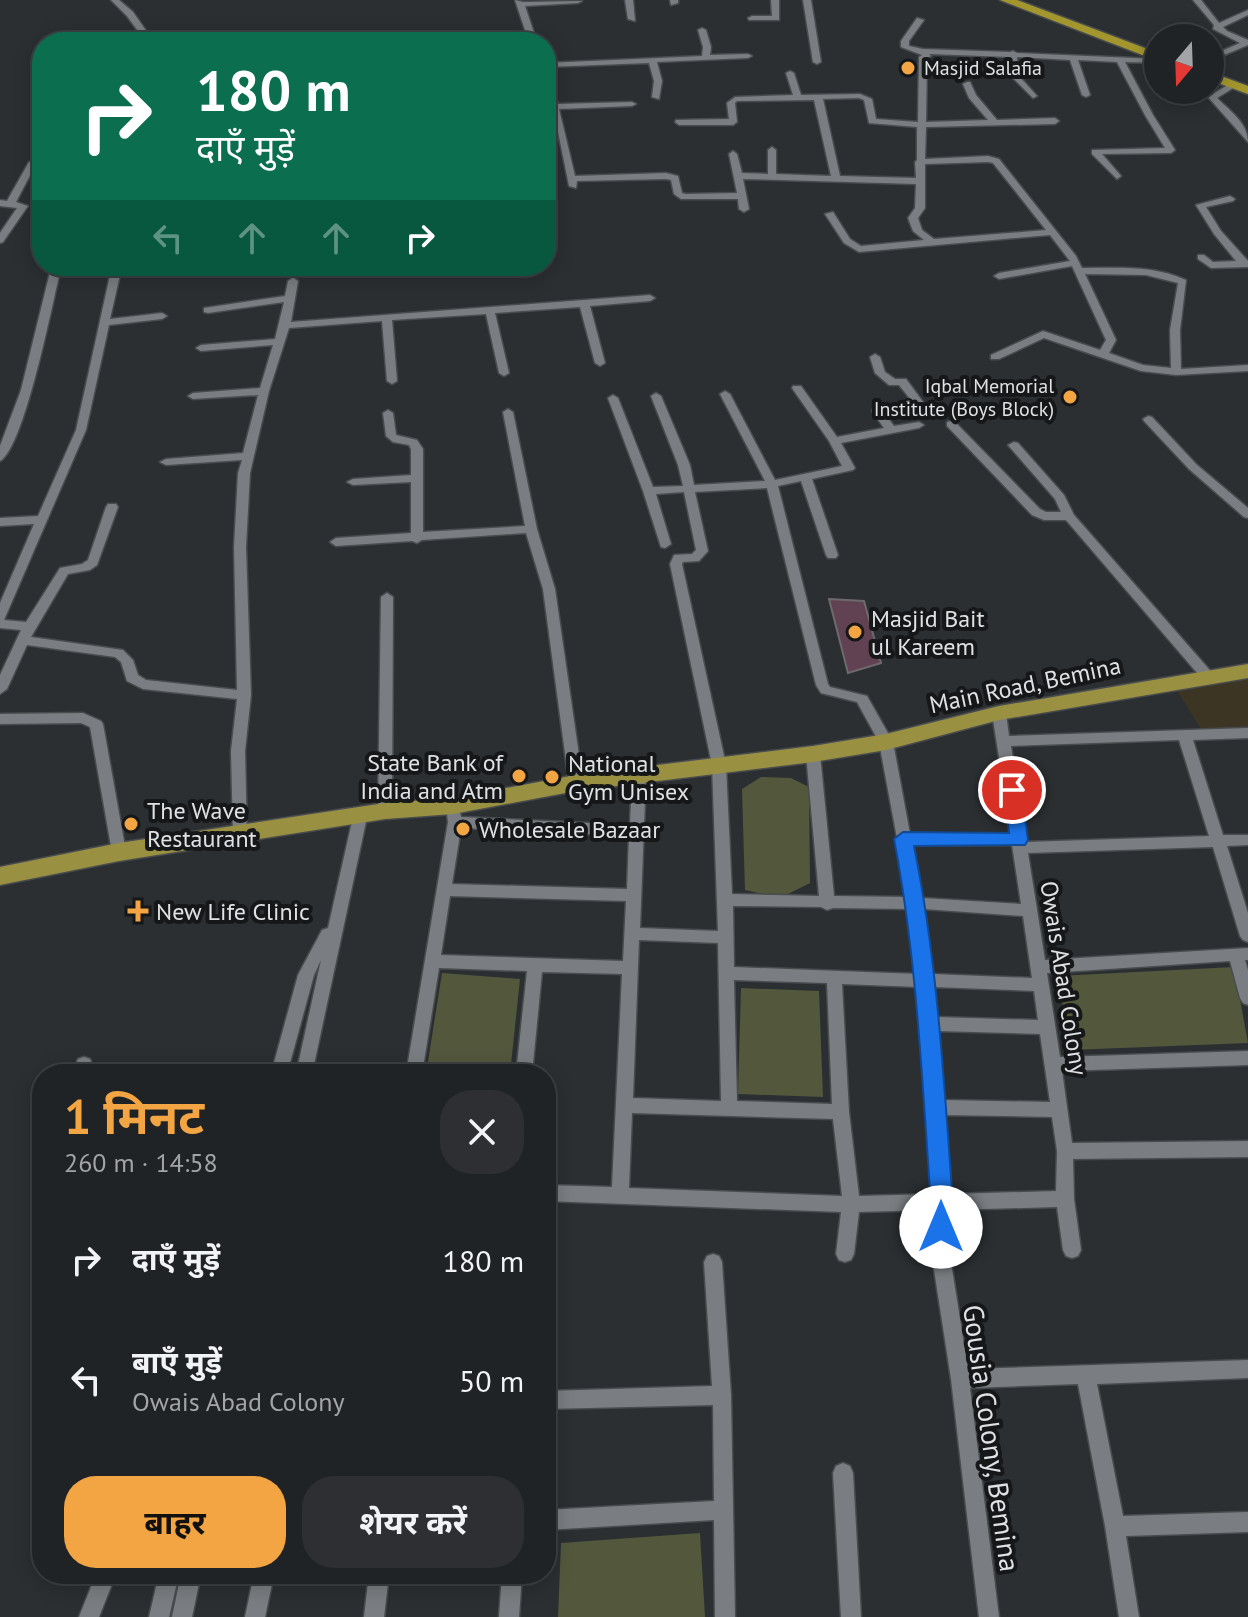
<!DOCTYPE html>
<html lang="hi">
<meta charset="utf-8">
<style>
:root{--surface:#202326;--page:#2d2f32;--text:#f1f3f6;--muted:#a2a4a7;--line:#3d4043;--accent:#f2a542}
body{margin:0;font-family:"PT Sans","Noto Sans Devanagari",sans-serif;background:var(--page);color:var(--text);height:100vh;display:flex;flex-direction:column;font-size:30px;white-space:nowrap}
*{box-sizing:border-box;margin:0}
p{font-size:26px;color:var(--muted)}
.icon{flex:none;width:44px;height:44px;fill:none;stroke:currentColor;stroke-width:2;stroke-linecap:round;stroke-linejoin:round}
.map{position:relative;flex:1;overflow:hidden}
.drawer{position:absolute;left:32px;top:1064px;width:524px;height:520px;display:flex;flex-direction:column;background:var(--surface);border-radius:32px;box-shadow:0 4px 20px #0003,0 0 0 2px var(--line)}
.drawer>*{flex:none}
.guide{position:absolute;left:32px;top:32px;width:524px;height:244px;border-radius:32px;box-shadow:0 4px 20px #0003,0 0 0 2px var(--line);background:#0b6e4f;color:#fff;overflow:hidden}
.needle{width:52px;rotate:199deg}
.tools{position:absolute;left:1144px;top:24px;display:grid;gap:16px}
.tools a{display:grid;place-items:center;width:80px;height:80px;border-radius:50%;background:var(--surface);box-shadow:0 4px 20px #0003,0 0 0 2px var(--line);font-size:40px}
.pin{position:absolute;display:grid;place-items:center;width:68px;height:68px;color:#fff;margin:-34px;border:4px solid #fff;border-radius:50%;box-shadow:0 2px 8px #0007}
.me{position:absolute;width:88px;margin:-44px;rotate:0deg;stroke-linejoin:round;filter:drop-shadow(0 0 6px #0008)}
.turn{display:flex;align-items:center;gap:28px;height:168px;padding:0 32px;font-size:36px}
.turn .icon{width:104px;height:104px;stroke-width:2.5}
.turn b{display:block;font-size:56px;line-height:68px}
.lanes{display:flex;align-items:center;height:76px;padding:0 32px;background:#0003;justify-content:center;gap:40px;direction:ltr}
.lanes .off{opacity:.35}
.round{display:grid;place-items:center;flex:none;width:84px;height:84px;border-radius:32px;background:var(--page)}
.head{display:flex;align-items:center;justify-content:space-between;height:136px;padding:0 32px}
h1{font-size:48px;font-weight:700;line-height:60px;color:var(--accent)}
.button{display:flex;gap:16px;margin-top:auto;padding:16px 32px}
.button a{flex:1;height:92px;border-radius:32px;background:var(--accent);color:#111;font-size:32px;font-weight:700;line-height:92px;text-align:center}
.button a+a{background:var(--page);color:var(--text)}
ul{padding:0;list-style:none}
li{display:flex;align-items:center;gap:24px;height:120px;padding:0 32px}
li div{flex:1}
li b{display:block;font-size:30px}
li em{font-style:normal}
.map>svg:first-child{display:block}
.industrial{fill:#3c3524}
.green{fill:#53583d}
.building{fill:#614252;stroke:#6e696b;stroke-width:2}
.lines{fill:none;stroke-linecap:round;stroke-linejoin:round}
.minor-casing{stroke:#484c4f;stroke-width:3}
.primary-casing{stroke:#484c4f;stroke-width:3}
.trunk-casing{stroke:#484c4f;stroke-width:3}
.minor{fill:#7a7e82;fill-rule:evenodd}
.primary{fill:#999042;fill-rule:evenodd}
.trunk{fill:#a3962c;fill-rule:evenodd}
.route{fill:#1a73e8;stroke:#114b97;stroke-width:2}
.poi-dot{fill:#f2a542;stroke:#151718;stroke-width:3}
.labels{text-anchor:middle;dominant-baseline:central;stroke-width:8;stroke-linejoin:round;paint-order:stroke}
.far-poi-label{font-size:20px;fill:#dfe2e4;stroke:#151718;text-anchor:start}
.poi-label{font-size:24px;fill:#dfe2e4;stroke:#151718;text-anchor:start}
.street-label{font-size:24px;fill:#dfe2e4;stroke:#151718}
.near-street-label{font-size:28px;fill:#dfe2e4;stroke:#151718}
</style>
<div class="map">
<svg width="1248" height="1617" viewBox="0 0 1248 1617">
<rect width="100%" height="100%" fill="#2b2f32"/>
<path class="industrial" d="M1248 673V727L1201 729 1176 689Z"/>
<path class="green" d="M761 777 791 778 809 787 810 883 780 898 745 890 742 789Z
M1234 967 1248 1043 1070 1050 1058 976Z
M442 973 520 979 510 1074H426Z
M741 988 819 991 823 1097 738 1094Z
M700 1533 705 1617H558L561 1543Z"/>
<path class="building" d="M829 599 864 601 881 663 848 673Z"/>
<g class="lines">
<g class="minor-casing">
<path id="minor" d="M111 0H119L133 12 154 42H146L127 16Z
M515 0 523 2 582 1 578 3 525 6 537 42H529Z
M625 0H633L635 21 628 19Z
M670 0H678V3L671 5Z
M771 0H779V20H749L748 18 752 16H772Z
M803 0H811L821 62 817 64 813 62Z
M1193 0H1201L1219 23 1248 10V15L1223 27 1227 31 1248 40V45L1210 61V56L1240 43 1213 29 1214 25Z
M917 18 924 20 909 41V46L923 49 1010 52 1013 51 1017 53 1158 59V63L1125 62 1153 115 1175 150 1171 153 1102 154 1121 176 1117 179 1092 154V150L1165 148 1145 115 1117 62 1078 60 1090 95 1086 97 1082 95 1070 60 1017 57 1018 75 1037 96 1033 98 1010 75 1009 57 929 54 931 56 927 58 926 122 988 120 969 98 963 84 967 82H970L976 95 997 120 1055 118 1059 121 1055 124 926 127 925 159 988 156 999 159 1076 256 1082 268C1118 268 1153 265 1186 280L1180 330 1181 369 1248 365V371L1176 375 1141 371 1044 338 999 359H991V355L1043 331 1100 350 1106 340 1072 266 999 279 994 276 999 273 1070 261 1050 235 859 252 844 243 825 214 833 212 850 239 861 246 924 240 913 231 908 218 915 208 916 184 743 179 749 209 744 212 739 209 738 199H681L674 194 671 180 666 179 577 181 576 188 569 186 558 132 546 92V77L550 79 558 104 632 102 636 104 632 106 559 109 575 176 666 173 678 176 682 193 686 194 737 193 729 154 733 151 737 154 742 173 768 174V150L772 147 776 150V174L831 176 814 100 737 101 735 103 737 122 733 125H679L675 122 676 120 729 119 727 103 735 97 793 95 786 73 790 71 794 73 801 95 860 94 872 99 876 119 918 122 919 57 922 55 901 47V41ZM859 98 864 100 869 123 917 127V160L915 162 916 178 840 176 823 99ZM988 162 993 163 1046 230 934 239 922 230 918 218 925 208V164ZM1085 274 1146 275 1178 283 1170 330 1171 368 1143 365 1109 353 1116 340Z
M702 28 706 30 711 47 710 55 748 54 752 56 748 58 657 62 662 81 659 99 652 97 654 81 649 63 546 67V63L702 56 703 47 698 30Z
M1231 83 1238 85 1217 98C1229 110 1248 123 1248 142L1208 97Z
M29 162 36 164 16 202 28 206 3 242 0 243V233L17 208 0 206V200L7 201Z
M1230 196 1235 199 1233 201 1206 207 1221 231 1248 261V267L1211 268 1198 259V255H1204L1213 262 1236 261 1214 234 1196 205Z
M112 266H122L110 319 162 313 167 316 162 319 109 325 86 430 4 620 26 622 60 568 82 564 88 560 106 507 108 504H116L118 507 97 565 90 570 68 574 31 637 123 650 133 660 138 675 146 680 237 690 234 547 238 473 242 460 166 465 160 462 166 459 243 453 258 395 193 399 188 396 193 393 260 388 273 345 201 351 196 348 201 345 275 339 284 302 208 313 204 312V308L285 296 288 281 293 278 298 281 291 322 650 295 655 298 650 301 590 306 605 363 600 366 595 363 580 307 495 313 509 373 504 376 499 373 486 314 392 320 397 381 392 384 387 381 382 321 289 328 269 391 250 473 246 547 251 695 245 751 247 835 245 839H235L233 835 231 751 237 699 143 689 127 681 121 662 115 657 27 645 7 689 0 694V675L21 630 0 628V603L34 524 0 526V518L38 516 76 430Z
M55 269 60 272C52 305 24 448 0 461V446L21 390 50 272Z
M875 354 880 357 885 372 895 379H906L923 402 922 404 884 413 894 426 919 422 924 425 919 428 841 443 855 468 853 470 812 479 838 555 836 558H828L826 555 801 481 778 486 828 684 830 687 867 696 893 742 910 834H1011L992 713 994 710 999 708 1006 713 1009 736 1248 728V738L1193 740 1223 835H1248V845L1227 846 1248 913V942L1243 940 1240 936 1213 847 1028 853 1045 960 1248 948V960H1245L1248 970V1005L1243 1003 1240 998 1230 961 1047 973 1060 1057 1248 1051V1065L1062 1071 1072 1143 1248 1141V1157L1073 1159 1074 1199 1081 1250 1078 1256 1072 1258 1066 1256 1063 1250 1057 1207 950 1210 949 1250 968 1369 1248 1360V1378L1097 1384 1123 1516 1248 1512V1532L1126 1536 1139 1617H1119L1105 1526 1078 1384 970 1388 999 1617H979L951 1379 931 1250 933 1210 859 1212 854 1254 851 1260 845 1262 839 1260 836 1254 841 1212 546 1201V1185L612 1187 622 974 542 972 532 1074H516L527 971 439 968 422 1074H406L448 822 446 806 448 802H458L461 817 630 825 632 775 639 770 644 771 646 775 640 928 718 931 712 765 670 564 674 555 692 554 696 550 684 492 656 494 671 544 665 548 661 547 643 491 608 398 613 395 618 398 653 487 683 486 678 465 651 396 656 393 661 396 690 465 694 485 765 481 720 394 725 391 730 394 775 480 842 466 829 441 792 388 793 386H801L837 437 884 428 872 411 873 409 911 400 899 385H889L875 373 870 357ZM767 488 816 685 821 693 857 702 879 742 908 897 834 896 820 754 813 749 806 754 819 896 732 894 726 765 682 564 683 562 699 561 708 551 695 492ZM1179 740 1209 836 1026 842 1011 746ZM461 828 629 836 627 889 452 884ZM912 845H1012L1021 904 922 898ZM450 896 626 901 623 961 441 955ZM733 906 821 907 827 910 833 908 909 909 918 974 734 967ZM924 909 1023 916 1032 978 933 974ZM639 940 718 943 721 1101 633 1098ZM734 980 827 983 832 1104 737 1101ZM842 984 919 987 933 1194 859 1196 849 1112ZM934 987 1034 991 1038 1020 937 1017ZM938 1031 1040 1034 1050 1102 943 1100ZM632 1113 833 1119 842 1196 629 1188ZM944 1115 1052 1117 1057 1151 1056 1191 950 1194Z
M508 409 513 412 537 529 555 589 583 783 576 788 569 783 543 589 526 533 422 540 417 543 412 541 336 546 330 542 336 538 411 533V482L353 485 347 482 353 479 411 475V449L409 445 393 442 386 436 383 413 388 410 393 413 396 435 417 440 423 449V532L525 526 503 412Z
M1148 416 1152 417 1197 465 1248 508V518L1244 517 1189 469 1144 421 1143 419Z
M951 421 955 422 1040 509 1046 512H1061L1055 499 1008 445 1014 442 1018 443 1064 495 1074 515 1214 675 1215 678 1214 681H1204L1066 520H1044L1032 515 947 426V422Z
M387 593 393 597 392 811 390 815H380L378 811 381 597Z
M83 713 101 721 103 724 126 852 124 856H114L112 852 90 727 81 723 0 724V714Z
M360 812 365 813 367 817 312 1074H296L321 960 314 975 287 1074H271L298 975 322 930 328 928 353 817 355 813Z
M84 1057 90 1059 92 1064 88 1074H72L78 1059Z
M713 1254 719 1256 722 1262 731 1395 735 1617H715L714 1520 546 1530V1510L714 1501 713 1405 546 1409V1391L712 1386 704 1262 707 1256Z
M843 1463 850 1466 853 1473 861 1617H841L833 1473 836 1466Z
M96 1574H116L99 1617H79Z
M159 1574H179L169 1617H149Z
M181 1574H201L192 1617H172Z
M254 1574H274L265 1617H245Z
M369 1574H389L384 1617H364Z
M502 1574H522L519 1617H499Z"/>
</g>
<g class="primary-casing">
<path id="primary" d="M1248 664V678L999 720 886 750 813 762 576 791 453 814 385 819 119 861 0 885V867L119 843 385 803 453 798 576 775 813 746 886 734 999 706Z"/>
</g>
<g class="trunk-casing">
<path id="trunk" d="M1000 0H1017L1158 53V61Z
M1210 72 1248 86V94L1210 80Z"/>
</g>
<use href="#minor" class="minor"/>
<use href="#primary" class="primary"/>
<use href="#trunk" class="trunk"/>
</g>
<path class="route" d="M1012 784 1021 790 1028 840 1025 845 914 846C938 964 944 1084 953 1204L949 1235 941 1238 933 1235 929 1227 931 1204C922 1081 917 959 894 839L903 832 1009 833 1003 790Z"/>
<g class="poi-dot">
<circle cx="908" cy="68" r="8"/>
<circle cx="1070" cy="397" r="8"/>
<circle cx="855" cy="632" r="8"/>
<circle cx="519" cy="776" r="8"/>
<circle cx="552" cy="777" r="8"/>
<circle cx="131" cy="824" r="8"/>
<circle cx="463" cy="829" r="8"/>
<path d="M134 899h8v8h8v8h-8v8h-8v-8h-8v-8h8z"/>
</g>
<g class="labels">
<g class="far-poi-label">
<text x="924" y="68">Masjid Salafia</text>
<text x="1054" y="386" text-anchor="end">Iqbal Memorial<tspan x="1054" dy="23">Institute (Boys Block)</tspan></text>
</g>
<g class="poi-label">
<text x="871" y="618">Masjid Bait<tspan x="871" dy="28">ul Kareem</tspan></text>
<text x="503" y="762" text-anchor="end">State Bank of<tspan x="503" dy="28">India and Atm</tspan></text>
<text x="568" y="763">National<tspan x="568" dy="28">Gym Unisex</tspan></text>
<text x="147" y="810">The Wave<tspan x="147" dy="28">Restaurant</tspan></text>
<text x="479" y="829">Wholesale Bazaar</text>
<text x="156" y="911">New Life Clinic</text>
</g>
<g class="street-label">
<text transform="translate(1025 685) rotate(-12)">Main Road, Bemina</text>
<text transform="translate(1064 978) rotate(81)">Owais Abad Colony</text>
</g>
<g class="near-street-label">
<text transform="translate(992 1438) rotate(82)">Gousia Colony, Bemina</text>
</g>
</g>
</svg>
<div class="tools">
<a><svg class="needle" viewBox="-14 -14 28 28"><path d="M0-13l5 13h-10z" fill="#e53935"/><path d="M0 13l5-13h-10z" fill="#a2a4a7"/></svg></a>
</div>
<div class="pin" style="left:1012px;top:790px;background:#d93025"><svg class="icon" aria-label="arrive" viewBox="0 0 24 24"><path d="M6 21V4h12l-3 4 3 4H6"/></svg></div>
<svg class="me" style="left:941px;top:1227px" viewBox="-20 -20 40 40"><circle r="19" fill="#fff"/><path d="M0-13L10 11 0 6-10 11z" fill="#1a73e8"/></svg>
<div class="guide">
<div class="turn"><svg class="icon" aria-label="right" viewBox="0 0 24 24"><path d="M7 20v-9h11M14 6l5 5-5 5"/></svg><div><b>180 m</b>दाएँ मुड़ें</div></div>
<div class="lanes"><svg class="icon off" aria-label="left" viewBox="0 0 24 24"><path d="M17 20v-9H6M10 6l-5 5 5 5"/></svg><svg class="icon off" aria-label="ahead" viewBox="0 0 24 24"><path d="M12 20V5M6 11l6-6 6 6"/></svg><svg class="icon off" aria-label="ahead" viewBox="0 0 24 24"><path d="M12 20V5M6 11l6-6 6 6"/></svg><svg class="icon" aria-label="right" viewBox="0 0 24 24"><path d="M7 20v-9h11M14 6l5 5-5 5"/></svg></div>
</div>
<section class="drawer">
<div class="head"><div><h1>1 मिनट</h1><p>260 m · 14:58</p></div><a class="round"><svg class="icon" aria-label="close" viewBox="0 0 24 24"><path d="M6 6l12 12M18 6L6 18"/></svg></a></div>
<ul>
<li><svg class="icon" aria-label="right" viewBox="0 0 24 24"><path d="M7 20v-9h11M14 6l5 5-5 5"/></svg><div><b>दाएँ मुड़ें</b></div><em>180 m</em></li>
<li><svg class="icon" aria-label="left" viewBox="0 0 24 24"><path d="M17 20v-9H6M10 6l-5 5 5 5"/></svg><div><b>बाएँ मुड़ें</b><p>Owais Abad Colony</p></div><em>50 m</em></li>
</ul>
<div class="button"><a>बाहर</a><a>शेयर करें</a></div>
</section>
</div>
